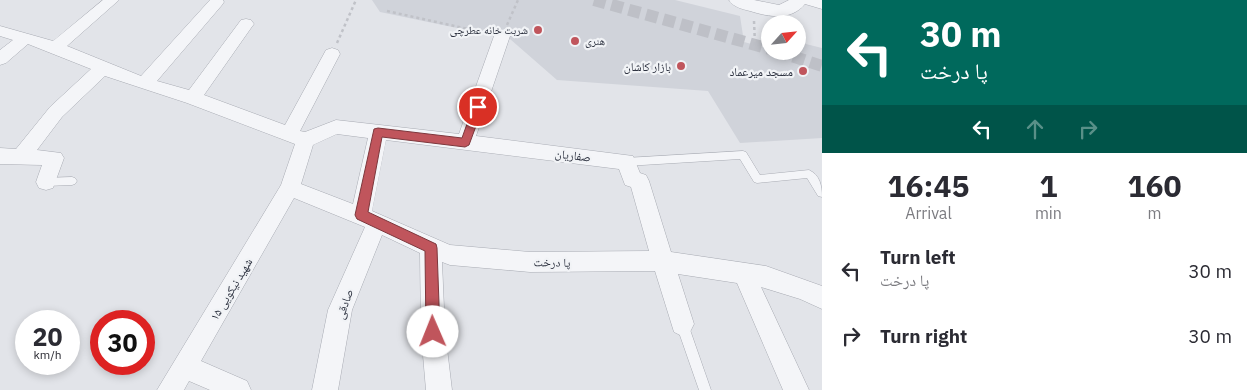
<!DOCTYPE html>
<meta charset="utf-8">
<style>
:root{--surface:#fff;--page:#f7f7f7;--text:#2b2b33;--muted:#7c7c81}
body{margin:0;font-family:"IBM Plex Sans","Noto Naskh Arabic",sans-serif;background:var(--page);color:var(--text);height:100vh;display:flex;flex-direction:column;font-size:19px;white-space:nowrap}
*{box-sizing:border-box;margin:0}
p{font-size:16px;color:var(--muted)}
.icon{flex:none;width:28px;height:28px;fill:none;stroke:currentColor;stroke-width:2;stroke-linecap:round;stroke-linejoin:round}
.map{position:relative;flex:1;overflow:hidden}
.panel{display:flex;flex-direction:column;background:var(--surface);width:425px}
.panel>*{flex:none}
.guide{background:#00695c;color:#fff;overflow:hidden}
.needle{width:32px;rotate:63deg}
.controls{position:absolute;left:761px;top:15px;display:grid;gap:10px}
.controls a{display:grid;place-items:center;width:45px;height:45px;border-radius:50%;background:var(--surface);box-shadow:0 2px 8px #0003;font-size:25px}
.speed{position:absolute;left:15px;top:310px;display:flex;gap:10px;font-size:25px;font-weight:700;text-align:center}
.speed>*{display:grid;place-content:center;width:65px;height:65px;border-radius:50%;background:var(--surface);box-shadow:0 2px 8px #0003;line-height:1}
.speed small{font-size:12px;font-weight:400}
.speed .limit{border:8px solid #d22;background:#fff;color:#111}
.pin{position:absolute;display:grid;place-items:center;width:42px;height:42px;color:#fff;margin:-21px;border:2px solid #fff;border-radius:50%;box-shadow:0 1px 5px #0007}
.me{position:absolute;width:55px;margin:-28px;rotate:359deg;stroke-linejoin:round;filter:drop-shadow(0 0 4px #0008)}
.turn{display:flex;align-items:center;gap:18px;height:105px;padding:0 15px;font-size:22px}
.turn .icon{width:65px;height:65px;stroke-width:2.5}
.turn b{display:block;font-size:35px;line-height:42px}
.lanes{display:flex;align-items:center;height:48px;padding:0 15px;background:#0003;justify-content:center;gap:25px;direction:ltr}
.lanes .off{opacity:.35}
.eta{display:flex;justify-content:space-evenly;align-items:center;height:85px;text-align:center}
.eta b{font-size:30px;font-weight:700;line-height:35px}
ul{padding:0;list-style:none}
li{display:flex;align-items:center;gap:15px;height:65px;padding:0 15px}
li div{flex:1}
li b{display:block;font-size:19px}
li em{font-style:normal}
main{display:flex;flex:1;min-height:0}
.map>svg:first-child{display:block}
.built{fill:#d0d3da}
.lines{fill:none;stroke-linecap:round;stroke-linejoin:round}
.pedestrian-tunnel{stroke:#bec0c7;stroke-width:12;stroke-dasharray:12 6;stroke-linecap:butt}
.service-casing{stroke:#a8abb3;stroke-width:1}
.minor-casing{stroke:#a8abb3;stroke-width:1}
.tertiary-casing{stroke:#a8abb3;stroke-width:1}
.path{stroke:#c0c2c8;stroke-width:2.5;stroke-dasharray:3 3;stroke-linecap:butt}
.service{fill:#f4f5f8;fill-rule:evenodd}
.minor{fill:#f4f5f8;fill-rule:evenodd}
.tertiary{fill:#f4f5f8;fill-rule:evenodd}
.route{fill:#c0555c;stroke:#7d373c}
.poi-dot{fill:#c0555c;stroke:#f1f3f6;stroke-width:2}
.labels{text-anchor:middle;dominant-baseline:central;stroke-width:4.5;stroke-linejoin:round;paint-order:stroke}
.far-poi-label{font-size:11px;fill:#2c313f;stroke:#f1f3f6;text-anchor:end}
.poi-label{font-size:12px;fill:#2c313f;stroke:#f1f3f6;text-anchor:end}
.street-label{font-size:12px;fill:#2c313f;stroke:#f1f3f6}
</style>
<main>
<div class="map">
<svg width="822" height="390" viewBox="0 0 822 390">
<rect width="100%" height="100%" fill="#e2e4e9"/>
<path class="built" d="M372 0H675L740 16 744 42 767 48 763 35 770 37V51H798V42L822 48V138L740 143 708 91 557 80 510 39 380 12Z"/>
<g class="lines">
<path class="pedestrian-tunnel" d="M594 0 770 49
M776 51 822 66"/>
<g class="service-casing">
<path id="service" d="M743 151 746 152 760 175 809 170C820 175 822 186 822 197L818 196 807 178 757 183 754 182 740 159 626 166 623 165 621 162 623 159 626 158Z
M72 177 75 178 77 181 75 184 72 185 46 186 43 185 41 182 43 179 46 178Z
M682 318 686 320 688 324 711 390H699L676 324 678 320Z"/>
</g>
<g class="minor-casing">
<path id="minor" d="M103 0H119L67 46 141 76 210 0H223L224 2 222 5 157 81 189 90 241 20 246 19 251 20 254 24 251 28 204 95 285 125 326 50 332 48 338 50 340 54 300 131 305 132 336 120 459 134 494 36 496 32 502 31 508 32 510 36 476 136 633 156 640 173 646 175 649 181 671 252 766 266 822 286V309L800 299 761 287 809 390H783L737 283 678 274 694 324 690 332 682 336 674 332 655 271 530 272 450 265 442 262 445 332 452 390H426L421 332 420 253 382 235 352 310 338 390H312L328 310 365 227 294 198 201 361 247 381 251 390H210L189 381 184 390H157L281 185 295 144 187 103 105 76 62 117 37 150 61 153 64 158 53 188 46 190 39 188 36 182 42 165 0 164V148L16 149 50 107 91 69 28 44 6 63 0 65V50L13 40 0 36V26L53 41ZM337 134 368 138 353 204 301 184 313 145ZM386 140 619 169 625 185 631 187 649 251 530 252 450 245 372 211Z"/>
</g>
<g class="tertiary-casing">
<path id="tertiary" d="M729 0H754L779 5 789 0H822V9L805 4C791 21 769 17 750 11 742 9 733 7 729 0Z"/>
</g>
<path class="path" d="M387 11 486 33
M754 21 755 45
M507 25 518 0
M337 43 356 0"/>
<use href="#service" class="service"/>
<use href="#minor" class="minor"/>
<use href="#tertiary" class="tertiary"/>
</g>
<path class="route" d="M478 103 483 107 469 145 465 147 382 137 368 212 436 244 437 248 440 332 438 337 433 339 428 337 426 332 425 251 357 219 355 215 374 129 378 128 462 138 473 107Z"/>
<g class="poi-dot">
<circle cx="538" cy="30" r="5"/>
<circle cx="575" cy="41" r="5"/>
<circle cx="681" cy="66" r="5"/>
<circle cx="803" cy="71" r="5"/>
</g>
<g class="labels">
<g class="far-poi-label">
<text x="528" y="30">شربت خانه عطرچی</text>
<text x="585" y="41" text-anchor="start">هنری</text>
</g>
<g class="poi-label">
<text x="671" y="66">بازار کاشان</text>
<text x="793" y="71">مسجد میرعماد</text>
</g>
<g class="street-label">
<text transform="translate(573 155) rotate(7)">صفاریان</text>
<text transform="translate(552 262) rotate(1)">پا درخت</text>
<text transform="translate(231 289) rotate(-59)">شهید نیکویی ۱۵</text>
<text transform="translate(344 304) rotate(-71)">صادقی</text>
</g>
</g>
</svg>
<div class="controls">
<a><svg class="needle" viewBox="-14 -14 28 28"><path d="M0-13l5 13h-10z" fill="#e53935"/><path d="M0 13l5-13h-10z" fill="#7c7c81"/></svg></a>
</div>
<div class="speed"><div>20<small>km/h</small></div><div class="limit">30</div></div>
<div class="pin" style="left:478px;top:107px;background:#d93025"><svg class="icon" aria-label="arrive" viewBox="0 0 24 24"><path d="M6 21V4h12l-3 4 3 4H6"/></svg></div>
<svg class="me" style="left:433px;top:332px" viewBox="-20 -20 40 40"><circle r="19" fill="#fff"/><path d="M0-13L10 11 0 6-10 11z" fill="#c0555c"/></svg>
</div>
<section class="panel">
<div class="guide">
<div class="turn"><svg class="icon" aria-label="left" viewBox="0 0 24 24"><path d="M17 20v-9H6M10 6l-5 5 5 5"/></svg><div><b>30 m</b>پا درخت</div></div>
<div class="lanes"><svg class="icon" aria-label="left" viewBox="0 0 24 24"><path d="M17 20v-9H6M10 6l-5 5 5 5"/></svg><svg class="icon off" aria-label="ahead" viewBox="0 0 24 24"><path d="M12 20V5M6 11l6-6 6 6"/></svg><svg class="icon off" aria-label="right" viewBox="0 0 24 24"><path d="M7 20v-9h11M14 6l5 5-5 5"/></svg></div>
</div>
<div class="eta">
<div><b>16:45</b><p>Arrival</p></div>
<div><b>1</b><p>min</p></div>
<div><b>160</b><p>m</p></div>
</div>
<ul>
<li><svg class="icon" aria-label="left" viewBox="0 0 24 24"><path d="M17 20v-9H6M10 6l-5 5 5 5"/></svg><div><b>Turn left</b><p>پا درخت</p></div><em>30 m</em></li>
<li><svg class="icon" aria-label="right" viewBox="0 0 24 24"><path d="M7 20v-9h11M14 6l5 5-5 5"/></svg><div><b>Turn right</b></div><em>30 m</em></li>
</ul>
</section>
</main>
